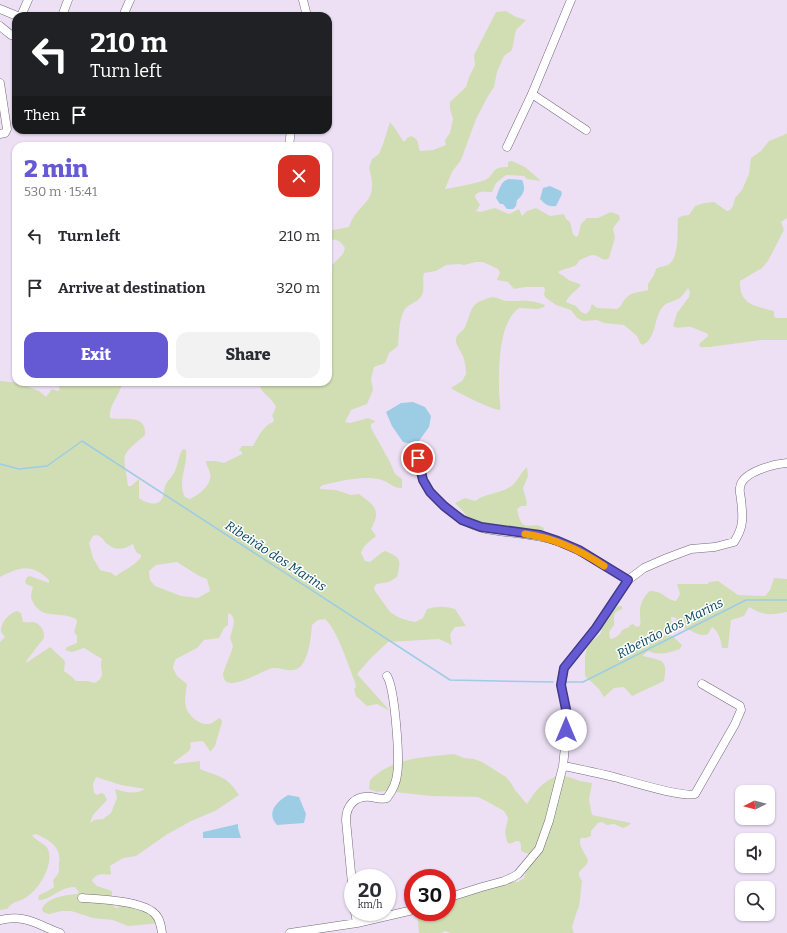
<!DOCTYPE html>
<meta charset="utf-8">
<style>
:root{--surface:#fff;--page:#f2f2f3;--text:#2b2b33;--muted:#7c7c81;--accent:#655ad3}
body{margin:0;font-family:Bitter,serif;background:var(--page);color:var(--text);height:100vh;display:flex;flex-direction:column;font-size:15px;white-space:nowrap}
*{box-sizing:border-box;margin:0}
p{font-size:13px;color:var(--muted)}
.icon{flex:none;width:22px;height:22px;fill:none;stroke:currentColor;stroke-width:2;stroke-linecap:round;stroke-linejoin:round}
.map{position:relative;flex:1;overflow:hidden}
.side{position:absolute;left:12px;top:142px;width:320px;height:244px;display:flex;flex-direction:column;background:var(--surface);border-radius:12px;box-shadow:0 1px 3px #0004}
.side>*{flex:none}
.banner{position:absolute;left:12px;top:12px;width:320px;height:122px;border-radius:12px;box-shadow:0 1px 3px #0004;background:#202124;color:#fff;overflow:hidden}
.needle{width:26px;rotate:264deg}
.fabs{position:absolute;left:735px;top:785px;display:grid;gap:8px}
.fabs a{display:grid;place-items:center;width:40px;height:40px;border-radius:8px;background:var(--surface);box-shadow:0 1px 3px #0004;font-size:20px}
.speed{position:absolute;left:344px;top:869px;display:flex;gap:8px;font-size:20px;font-weight:700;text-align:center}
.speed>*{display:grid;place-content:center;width:52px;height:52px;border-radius:50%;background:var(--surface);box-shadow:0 1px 3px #0004;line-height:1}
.speed small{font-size:10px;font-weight:400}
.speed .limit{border:6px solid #d22;background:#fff;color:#111}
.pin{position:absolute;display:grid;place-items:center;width:34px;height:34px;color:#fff;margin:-17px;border:2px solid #fff;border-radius:50%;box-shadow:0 1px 4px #0007}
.me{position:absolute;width:44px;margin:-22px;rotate:0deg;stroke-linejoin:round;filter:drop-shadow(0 0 3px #0008)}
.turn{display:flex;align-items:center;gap:14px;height:84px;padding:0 12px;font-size:18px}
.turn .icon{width:52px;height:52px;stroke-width:2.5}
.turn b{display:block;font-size:28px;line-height:34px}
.then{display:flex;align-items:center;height:38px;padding:0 12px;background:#0003;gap:8px;font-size:15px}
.round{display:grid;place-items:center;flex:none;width:42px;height:42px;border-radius:12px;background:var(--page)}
.headline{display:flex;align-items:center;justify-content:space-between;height:68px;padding:0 12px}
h1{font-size:24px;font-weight:800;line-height:30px;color:var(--accent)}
.primary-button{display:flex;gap:8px;margin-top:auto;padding:8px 12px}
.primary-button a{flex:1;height:46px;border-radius:12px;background:var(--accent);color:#fff;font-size:16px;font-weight:800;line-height:46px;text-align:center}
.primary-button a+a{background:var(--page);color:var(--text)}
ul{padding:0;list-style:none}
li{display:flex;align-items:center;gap:12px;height:52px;padding:0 12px}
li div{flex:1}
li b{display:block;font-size:15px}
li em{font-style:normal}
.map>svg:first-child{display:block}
.green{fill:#d1deb3;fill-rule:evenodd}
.water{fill:#9dcce5}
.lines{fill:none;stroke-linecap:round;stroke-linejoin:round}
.stream{stroke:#9dcce5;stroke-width:1.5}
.minor-casing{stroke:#74697b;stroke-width:9}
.minor{stroke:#fff;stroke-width:8}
.route-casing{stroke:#423a89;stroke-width:10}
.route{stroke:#655ad3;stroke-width:7}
.slow{stroke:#f59e0b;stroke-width:7}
.labels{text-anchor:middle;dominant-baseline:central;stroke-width:3;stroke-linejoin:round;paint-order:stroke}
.water-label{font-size:13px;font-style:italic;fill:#05455f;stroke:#fff}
</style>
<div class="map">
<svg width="787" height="933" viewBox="0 0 787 933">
<rect width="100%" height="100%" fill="#ede0f5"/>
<path class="green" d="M506 11 516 17 526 20 516 30 512 50 504 56 497 72 494 87 487 98 476 119 461 160 452 172 445 189C456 187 475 184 485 180 496 175 489 167 508 167V162L512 161 525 167 541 181 527 179 524 176 506 175 496 183 492 192C486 192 476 190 475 197L480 205 476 211 480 212 495 208 509 214 519 209 522 216 527 211 536 208 550 216 564 214 566 219 570 222 573 234 576 237 578 236 581 224 587 218H598L611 212 619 215 620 219 613 228 615 238 609 258C603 263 599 254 592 255 589 256 583 258 580 260 578 261 578 264 576 265 572 268 565 268 558 272L560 274C565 276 567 280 571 281 575 283 577 282 581 285 577 290 568 296 566 302L576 306 581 312 586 314 590 310 592 304 597 308 617 309C622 306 622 302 626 298 631 292 641 292 648 290V284L654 275 656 269C660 266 664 267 668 265 680 257 677 231 678 218L682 216 689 215 695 206 704 203 714 202 727 211 730 210 733 206 735 198 742 190 749 174 751 158 761 151 769 141 784 135 787 133V218L781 222 784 230 768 261 762 268 740 281C739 305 755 306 774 311V316L776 318H787V340H761L710 347H700L699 344 708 336 707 333C702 332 695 328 691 327 684 326 679 330 673 326L677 313 689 297 690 292 688 288C686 291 683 295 680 298 673 302 665 302 661 309 654 320 656 338 643 345L640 343 637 336 624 325 604 323 597 320 583 321 577 318 571 310 556 305 546 298 544 295 545 290 544 287H525L514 289 508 282 497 280 500 273 498 269 483 262H476L464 265 459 264 446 265 436 271 424 273C422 279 425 288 422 295 419 301 412 303 407 307 399 313 399 336 398 346L389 353 385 363 374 367 371 379 373 390 367 404 351 410 345 422 350 423 368 418 375 421V422L371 424V428L390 462 395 474 402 479V488C394 489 389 482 382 480 363 475 342 481 323 485L319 488 321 489 336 490 351 495 359 494C374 505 382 510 371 529L376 536C370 541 363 546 361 553L365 561 370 562 381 553 385 551C402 558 401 560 397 577L389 582 377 584 374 587 375 591 390 612 398 617 406 620 415 622 423 618 427 609C438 606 445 606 455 609L466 626 455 627 450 634 452 645 439 639 388 642 370 659 357 674 390 711 377 704 367 706 356 696 354 689 356 687 355 682C348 665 338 631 325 619L318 620 312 625C311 636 309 659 300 667 292 674 282 667 273 668 263 669 223 698 223 673L233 647 232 643 230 638C232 629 238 619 229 613L228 615V625L224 628 219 638 204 640 197 648 176 659 174 663 173 668 177 676 187 684C186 691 184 700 186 707 188 715 199 725 208 724 212 724 216 720 219 718L221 719 222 722 215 746 211 751H210L203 741 193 742 190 743 191 747 189 751 173 763 175 764 200 761V769C220 777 227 776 239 795L215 811 191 821 166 835 136 856 123 858 110 866 111 873 110 875C103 874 96 873 92 881L97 886 112 891V900L115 908H117L120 905V898L122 897 132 905 149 910 162 923 128 926 113 920 93 918 71 911H62L49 914 43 912 42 909C47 897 66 895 77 894L79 892 75 887C59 887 50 901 38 900L39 895 48 891 54 887 53 880C61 871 58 874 59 863 62 847 49 840 36 834L32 835C36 842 47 843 49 852 52 868 39 890 25 898 17 903 14 900 7 909L0 910V642L5 637 1 632C0 623 9 613 17 611L21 613 23 622C27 623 29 622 33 622 40 623 45 631 44 638L27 660 26 663 50 647 64 660 65 662 64 671 71 676 76 681H88L95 683C108 675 98 671 102 659L84 648 72 652 65 650 67 647 77 643V636L74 632 77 622 76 619C64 613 55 616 45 613 39 612 31 602 31 596 31 593 32 590 33 587L26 584 25 581 27 577 30 576 49 583V580C31 563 20 567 0 577V381L19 383 39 391 46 397 52 389 58 391 60 389 57 382H122C121 395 108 405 110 418 121 421 147 412 145 435 118 458 124 453 128 486H131L139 479V498C146 503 158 508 163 497 164 493 164 488 166 484 168 480 173 476 175 471 178 464 178 458 182 450L184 449 186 450C188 466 177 482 185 497L190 499C199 495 213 484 210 473 209 468 206 466 206 461H216L224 463 242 454V452L239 450 242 446H253C258 437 263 426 273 422L274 419 272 416 276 407C270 394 259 394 260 382H328V269L343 254 345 248C340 240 337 239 328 240V231L349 227C358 200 380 206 369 168L372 159 379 154 383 144 390 122 394 127 403 141H405L407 138 411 136C420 139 417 144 420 151L433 150 446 145 445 140 450 133 453 119 450 109V102L466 87 469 77 475 65 474 55 496 12ZM96 535C101 536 103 539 106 543 115 551 123 550 133 544L136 552 141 555V557C135 566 125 569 116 576L114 575 112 573 100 570 93 558 89 543 93 536ZM177 562 199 576 207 579 210 591 198 598 181 596 155 586 150 580 149 571 156 565ZM96 777 121 785 145 789C135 795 126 792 115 789L117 798 111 813 103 819 94 820 90 823 93 815 107 800 104 794 101 793 97 795 94 793 93 784Z
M492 297C497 297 503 301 507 301 523 301 530 299 545 305L544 307 538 309 519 308C498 323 499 368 499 391 499 397 501 404 500 410 493 410 458 393 451 388L462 381 466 374C466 368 465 362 463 356 461 351 457 347 456 342 455 334 462 333 465 327 474 307 468 304 492 297Z
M527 467 528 476 523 488 527 503 526 506H521L517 509C522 537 531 519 544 528L543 533C526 543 506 536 489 529 484 527 479 526 474 523 468 519 461 508 455 503L465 498 475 501C485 493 499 494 510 487 517 483 520 473 527 467Z
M774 578 787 579V612C771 615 764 616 749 607L744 616 731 620 728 648H722C721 640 719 632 712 627L708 634C698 638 692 629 682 628L679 621 674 617H671C671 621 672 624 669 627 664 634 636 643 626 648V650C640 650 659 634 669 635 674 636 678 642 682 645L680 649C668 653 660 656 648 651L643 655V656C663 661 668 659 664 681L632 696 624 687 614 688 604 697 599 689 585 676V657L587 646 601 633 603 623 612 611 618 606H622V609C611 613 615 616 614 625L609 632 610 639C616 638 620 635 622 630L629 627 630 625 633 624 636 627 640 626C641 622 640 618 640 613 639 606 644 595 650 591 664 591 666 600 676 601L680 594 677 584H708L709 582 718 581 738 595 765 596 770 590Z
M454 754 464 758 474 759 482 762 506 777 511 783 515 790 527 804C538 787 542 783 560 774L580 781 592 783 589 800 592 815 631 823 628 826 623 828 614 824 607 825 602 822 598 823 591 831V836L586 838H581C577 844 585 853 588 860L587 864 579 872V876L582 881 579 907 577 911 572 927 574 933H451L445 931 441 933H419L417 912H447V904L504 881 518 882 524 878 531 855 521 851V844L519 841H516L510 844 507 842 505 832 508 818 504 811 488 802 478 797 431 796 386 791 377 792 369 789 370 780C392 758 424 757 454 754Z"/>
<path class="water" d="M509 179 522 180C526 188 524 195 517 200L516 206 513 209H507L503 204H500L496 198C499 191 500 181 509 179Z
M550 186 561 191 562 194 556 206C548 207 545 204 540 199L543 188Z
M413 402 425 407 431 416 429 427 416 445 403 442 392 426 386 412 401 403Z
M288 795 299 797 306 814 304 823 277 825C266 813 276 802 288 795Z
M238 824V828L241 838H203V832Z"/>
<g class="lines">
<path class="stream" d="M0 464 19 469 47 466 82 441 450 680 553 682
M564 682H583L746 600H787"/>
<g class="minor-casing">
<path id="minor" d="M303 0 307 16
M0 9 17 16
M21 16 28 0
M62 16 68 0
M123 16 130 0
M0 26 11 35 16 36
M0 83 7 129 5 133 0 134
M532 94 586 130
M289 146 291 130
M507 147 532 94 571 0
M418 458C419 466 420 475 424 482 434 501 461 522 482 528 507 534 531 532 557 541 582 550 605 566 628 580
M563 766C580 769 597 773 614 777 629 781 683 798 695 794L735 724 741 710 740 706 702 684
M353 894 346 820C346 806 355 795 371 797 377 798 381 800 387 798 392 791 396 784 397 775 400 759 395 689 387 676
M82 898C99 899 142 901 154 913 160 918 161 926 162 933
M447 898 482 887 504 881 513 877 518 874 539 849 549 821 563 766 568 719 561 685 564 668 596 628 628 580 644 568 667 558 691 549 715 547 734 542C744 527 743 517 741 500 741 496 739 492 740 488 741 472 774 464 787 463
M355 912 357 923
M0 920C25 914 38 925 60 933
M290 933 357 923 413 910"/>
</g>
<use href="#minor" class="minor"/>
</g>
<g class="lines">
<g class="route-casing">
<path id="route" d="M418 458 423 480 430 492 444 506 462 520 481 527 540 535 558 541 579 550 628 580 596 628 564 668 561 685 568 719 566 730"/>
</g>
<use href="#route" class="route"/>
<path class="slow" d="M525 534C555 538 580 550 604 566"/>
</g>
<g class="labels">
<g class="water-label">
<text transform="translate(276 556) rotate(33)">Ribeirão dos Marins</text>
<text transform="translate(670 628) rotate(-27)">Ribeirão dos Marins</text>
</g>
</g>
</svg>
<div class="fabs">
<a><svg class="needle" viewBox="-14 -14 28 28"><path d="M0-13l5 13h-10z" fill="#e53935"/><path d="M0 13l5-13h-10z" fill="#7c7c81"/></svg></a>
<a><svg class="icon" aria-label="sound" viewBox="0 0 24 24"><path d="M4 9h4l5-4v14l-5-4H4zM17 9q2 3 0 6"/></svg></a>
<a><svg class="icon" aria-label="search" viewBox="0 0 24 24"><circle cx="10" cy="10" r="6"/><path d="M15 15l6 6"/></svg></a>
</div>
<div class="speed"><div>20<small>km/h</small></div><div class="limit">30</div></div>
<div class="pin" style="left:418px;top:458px;background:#d93025"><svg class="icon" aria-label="arrive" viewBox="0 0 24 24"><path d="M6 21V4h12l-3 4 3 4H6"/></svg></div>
<svg class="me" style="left:566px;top:730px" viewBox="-20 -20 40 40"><circle r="19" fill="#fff"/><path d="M0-13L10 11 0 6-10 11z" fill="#655ad3"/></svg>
<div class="banner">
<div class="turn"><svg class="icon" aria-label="left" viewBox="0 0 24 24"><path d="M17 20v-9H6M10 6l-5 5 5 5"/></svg><div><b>210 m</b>Turn left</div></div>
<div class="then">Then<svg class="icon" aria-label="arrive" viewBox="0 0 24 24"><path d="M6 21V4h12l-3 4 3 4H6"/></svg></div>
</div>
<section class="side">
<div class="headline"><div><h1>2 min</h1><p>530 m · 15:41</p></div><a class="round" style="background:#d93025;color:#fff"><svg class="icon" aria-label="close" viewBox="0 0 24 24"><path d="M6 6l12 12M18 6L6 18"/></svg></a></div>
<ul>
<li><svg class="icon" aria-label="left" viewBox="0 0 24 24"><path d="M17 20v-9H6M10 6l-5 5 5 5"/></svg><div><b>Turn left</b></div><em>210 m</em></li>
<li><svg class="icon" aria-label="arrive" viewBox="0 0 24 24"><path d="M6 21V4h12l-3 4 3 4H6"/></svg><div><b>Arrive at destination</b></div><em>320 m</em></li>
</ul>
<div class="primary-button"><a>Exit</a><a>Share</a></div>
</section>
</div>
